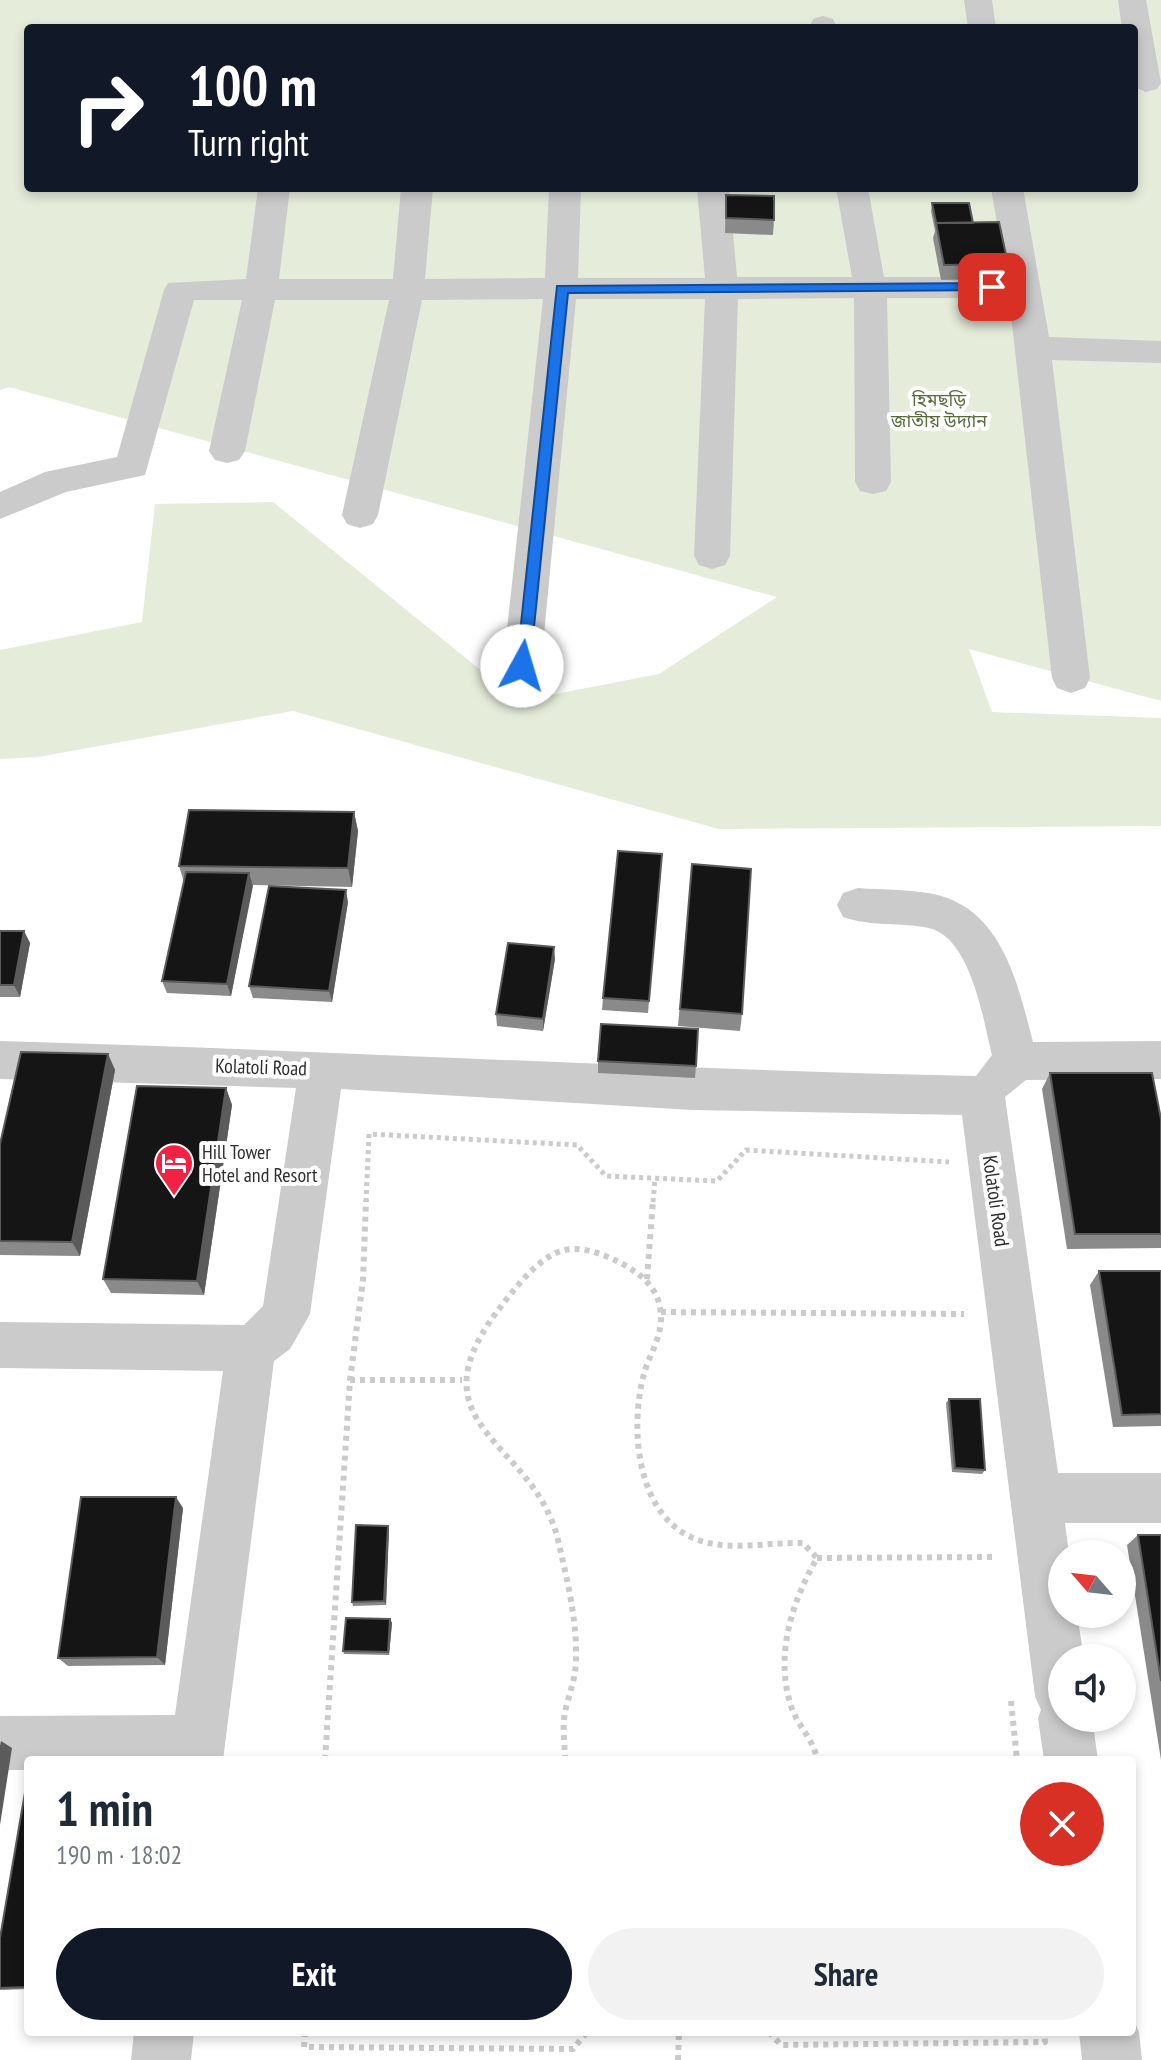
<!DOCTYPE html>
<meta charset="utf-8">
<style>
:root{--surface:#fff;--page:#f2f2f3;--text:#1f2937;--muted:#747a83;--accent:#111827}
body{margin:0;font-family:"PT Sans Narrow","Noto Sans Bengali",sans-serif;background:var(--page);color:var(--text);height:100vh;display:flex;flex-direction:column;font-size:30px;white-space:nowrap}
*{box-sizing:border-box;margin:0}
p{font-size:26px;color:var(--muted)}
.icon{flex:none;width:44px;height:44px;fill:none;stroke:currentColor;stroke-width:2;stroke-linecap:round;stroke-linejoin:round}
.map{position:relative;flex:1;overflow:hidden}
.side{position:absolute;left:24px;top:1756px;width:1112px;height:280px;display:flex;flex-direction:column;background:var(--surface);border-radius:8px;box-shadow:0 4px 12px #0003}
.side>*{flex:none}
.hud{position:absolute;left:24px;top:24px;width:1114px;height:168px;border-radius:8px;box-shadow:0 4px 12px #0003;background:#111827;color:#fff;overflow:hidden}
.needle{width:52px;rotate:298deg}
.tools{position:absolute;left:1048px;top:1540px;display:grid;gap:16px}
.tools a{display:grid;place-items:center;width:88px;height:88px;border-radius:50%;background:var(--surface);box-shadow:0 4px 12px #0003;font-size:40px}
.pin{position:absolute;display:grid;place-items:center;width:68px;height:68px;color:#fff;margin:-34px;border-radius:16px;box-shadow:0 4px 12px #0006}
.me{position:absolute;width:88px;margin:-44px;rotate:6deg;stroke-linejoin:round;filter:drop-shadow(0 0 6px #0008)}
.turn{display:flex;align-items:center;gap:28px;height:168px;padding:0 32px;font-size:36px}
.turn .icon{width:104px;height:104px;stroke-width:2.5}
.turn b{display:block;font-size:56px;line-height:68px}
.round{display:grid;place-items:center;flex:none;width:84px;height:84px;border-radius:42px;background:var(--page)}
.overview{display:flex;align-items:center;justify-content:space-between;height:136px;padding:0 32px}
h1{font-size:48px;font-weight:600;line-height:60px}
.cta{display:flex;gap:16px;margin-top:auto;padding:16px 32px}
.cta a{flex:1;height:92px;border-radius:48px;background:var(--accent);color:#fff;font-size:32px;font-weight:600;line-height:92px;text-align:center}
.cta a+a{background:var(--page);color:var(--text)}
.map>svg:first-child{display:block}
.green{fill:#e5ecda;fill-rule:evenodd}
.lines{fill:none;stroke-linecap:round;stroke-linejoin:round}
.path-far1{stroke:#cbcbcb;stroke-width:5;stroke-dasharray:4 4;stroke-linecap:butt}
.path{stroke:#cbcbcb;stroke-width:6;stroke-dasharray:5 5;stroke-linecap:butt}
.minor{fill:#cbcbcb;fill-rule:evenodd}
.wall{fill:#8a8a8a}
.shaded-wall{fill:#5b5b5b}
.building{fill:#151515;stroke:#5b5b5b;stroke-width:2}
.route{fill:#1a73e8;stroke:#114b97;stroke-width:2}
.labels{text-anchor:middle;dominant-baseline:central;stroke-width:8;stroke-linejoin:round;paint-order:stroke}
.far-park-label{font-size:18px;fill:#556c38;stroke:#fff}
.street-label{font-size:20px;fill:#2e2e2e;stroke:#fff}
.poi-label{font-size:20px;fill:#2e2e2e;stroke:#fff;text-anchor:start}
</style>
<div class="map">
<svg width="1161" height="2060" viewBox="0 0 1161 2060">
<rect width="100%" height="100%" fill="#fff"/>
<path class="green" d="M0 0H1161V701L969 649 992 712 1161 718V826L719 829 293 711 38 757 0 759V650L142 622 155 504 273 502 519 701 659 674 777 597 9 387 0 390ZM28 28H1134V188H28Z"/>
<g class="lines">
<path class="path-far1" d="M366 1202 369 1134 577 1145 606 1176 717 1181 746 1150 949 1162
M653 1202 655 1179"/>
<path class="path" d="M647 1279 653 1200
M661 1312 964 1314
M350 1380H462
M817 1558 996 1557
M1011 1701 1017 1760
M325 1760 350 1380 363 1280 366 1200
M565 1760C565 1744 562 1728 565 1712 569 1694 576 1678 576 1659 577 1619 567 1579 558 1540 534 1440 411 1428 496 1313 513 1291 535 1260 561 1251 580 1245 603 1254 619 1262 642 1274 660 1289 661 1316 662 1337 649 1355 644 1374 629 1428 636 1521 701 1541 733 1551 770 1542 803 1543L817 1558C791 1604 774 1657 792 1709 799 1727 815 1742 817 1760
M305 2032 304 2047 573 2049 587 2032
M769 2032 781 2045 1045 2042 1044 2032
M678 2060 679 2032"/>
<path class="minor" d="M964 0H992L996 28H968Z
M1118 0H1146L1161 83 1157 89 1146 92 1134 87V28H1122Z
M823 16 833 19 837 28H809L813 19Z
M258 188H290L279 279H393L401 188H433L425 279 545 278 549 188H581L578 278H705L697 188H729L737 277H852L836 188H868L884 277H1006L991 188H1023L1049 337 1161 341V363L1052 360 1090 678 1085 688 1071 693 1057 688 1052 678 1009 298H887L891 482 886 491 873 494 860 491 855 482 854 298 738 299 730 556 725 565 712 569 699 565 694 556 705 299H576L541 666 536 676 522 680 508 676 503 666 543 299 422 300 378 515 373 524 360 528 347 524 342 515 389 300H275L245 451 239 460 227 463 215 460 209 451 242 300H194L145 475 66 492 0 519V492L45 472 117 457 164 290 168 283 246 279Z
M858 888C884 890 912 889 938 895 1003 912 1018 985 1033 1042L1161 1041V1079L1026 1080 1005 1097 1058 1473H1161V1523H1065L1069 1554H1062V1614H1077L1084 1658H1062V1718H1092L1098 1760H1044L1038 1718 1041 1710 1035 1696 962 1115 693 1110 341 1089 310 1314 290 1349 274 1361 223 1760H28V1770H0V1716L175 1715 223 1371 0 1368V1322L244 1325 263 1306 296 1088 0 1079V1041C326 1050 651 1069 976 1076L992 1055C983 1019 971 938 929 928 900 922 871 927 843 917L837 905 843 893Z
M1132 2016 1139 2032 1142 2060H1082L1079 2032H1132Z
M134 2032H194L191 2060H131Z"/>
</g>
<path class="wall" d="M726 195 774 220 773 235 725 233Z
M932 203 973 223 1008 264 1005 279 941 280 933 238 935 231 931 211Z
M354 812 358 831 352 887 252 885 231 996 167 993 162 981 184 882 179 866Z
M662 854 648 1013 602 1010 603 998Z
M692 864 742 1014 740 1031 678 1026Z
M348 902 332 1002 253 998 249 986Z
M0 931H24L30 943 20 997H0Z
M555 959 543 1031 497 1026 496 1014Z
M108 1054 115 1070 80 1256 0 1255V1144Z
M598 1061 696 1066 695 1078 598 1073Z
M1050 1073 1161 1119V1248L1067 1249 1042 1089Z
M226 1088 232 1105 204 1295 111 1293 103 1279Z
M1099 1271H1161V1426L1113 1427 1090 1285Z
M949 1399 985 1470 982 1474 952 1472 946 1403Z
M183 1508 165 1665 68 1666 58 1658Z
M389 1529 386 1605 353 1606 352 1602Z
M1138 1535H1161V1760L1127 1545Z
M390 1619 392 1623 389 1655 344 1654 343 1651Z
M28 1775V1989L4 1990H0V1938Z"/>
<path class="shaded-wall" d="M354 812 358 831 352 887 348 868Z
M249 873 253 886 231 996 227 984Z
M346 890 348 902 332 1002 329 991Z
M24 931 30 943 20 997 14 985Z
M554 947 555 959 543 1031V1019Z
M108 1054 115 1070 80 1256 72 1242Z
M226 1088 232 1105 204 1295 197 1281Z
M176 1497 183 1508 165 1665 157 1657Z
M388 1526 389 1529 386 1605 384 1601Z
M390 1619 392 1623 389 1655 388 1652Z
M1 1741 12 1748 0 1825V1746Z"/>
<path class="building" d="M726 195 774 196V220L726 218Z
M932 203H969L973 223H936L937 227Z
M999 222 1008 264 944 265 936 223Z
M189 810 354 812 348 868 179 866Z
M618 851 662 854 649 1001 603 998Z
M692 864 751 869 742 1014 680 1009Z
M186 872 249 873 227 984 162 981Z
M269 886 346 890 329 991 249 986Z
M0 931H24L14 985H0Z
M508 943 554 947 543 1019 496 1014Z
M601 1024 698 1029 696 1066 598 1061Z
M21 1052 108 1054 72 1242 0 1241V1144Z
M1050 1073H1152L1161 1119V1234H1075Z
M137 1086 226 1088 197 1281 103 1279Z
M1099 1271H1161V1414L1122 1415Z
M949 1399H980L985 1470 955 1468Z
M81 1497H176L157 1657 58 1658Z
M356 1525 388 1526 384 1601 352 1602Z
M1138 1535H1161V1681Z
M346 1618 390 1619 388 1652 343 1651Z
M28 1775V1987L0 1988V1938Z"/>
<path class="route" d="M992 283 997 284V290L568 293 530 666 522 672 516 671 557 286Z"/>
<defs>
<g id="hotel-pin" transform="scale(2)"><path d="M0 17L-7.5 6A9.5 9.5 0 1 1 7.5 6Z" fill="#f22244" stroke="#fff"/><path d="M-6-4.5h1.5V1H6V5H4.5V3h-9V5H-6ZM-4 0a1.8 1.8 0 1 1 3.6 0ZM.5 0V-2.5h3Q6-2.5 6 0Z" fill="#fff"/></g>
</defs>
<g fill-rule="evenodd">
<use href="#hotel-pin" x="174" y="1163"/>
</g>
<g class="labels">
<g class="far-park-label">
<text x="939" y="399">হিমছড়ি<tspan x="939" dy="21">জাতীয় উদ্যান</tspan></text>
</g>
<g class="street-label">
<text transform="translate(261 1067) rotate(2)">Kolatoli Road</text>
<text transform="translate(996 1201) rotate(82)">Kolatoli Road</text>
</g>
<g class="poi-label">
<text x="202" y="1152">Hill Tower<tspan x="202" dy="23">Hotel and Resort</tspan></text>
</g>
</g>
</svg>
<div class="tools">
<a><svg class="needle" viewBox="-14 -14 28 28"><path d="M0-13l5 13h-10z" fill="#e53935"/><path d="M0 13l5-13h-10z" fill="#747a83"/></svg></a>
<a><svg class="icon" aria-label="sound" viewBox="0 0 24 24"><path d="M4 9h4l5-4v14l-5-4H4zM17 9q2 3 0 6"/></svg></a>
</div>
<div class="pin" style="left:992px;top:287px;background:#d93025"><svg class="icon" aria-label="arrive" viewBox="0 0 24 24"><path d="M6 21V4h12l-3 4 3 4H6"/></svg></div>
<svg class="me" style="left:522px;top:666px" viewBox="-20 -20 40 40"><circle r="19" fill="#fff"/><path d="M0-13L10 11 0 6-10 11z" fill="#1a73e8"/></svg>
<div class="hud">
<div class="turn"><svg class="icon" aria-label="right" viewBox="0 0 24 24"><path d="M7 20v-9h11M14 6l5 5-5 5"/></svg><div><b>100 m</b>Turn right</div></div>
</div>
<section class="side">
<div class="overview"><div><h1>1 min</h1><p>190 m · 18:02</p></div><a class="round" style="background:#d93025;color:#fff"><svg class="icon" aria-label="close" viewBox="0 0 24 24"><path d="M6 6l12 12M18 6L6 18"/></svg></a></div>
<div class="cta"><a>Exit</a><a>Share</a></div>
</section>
</div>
